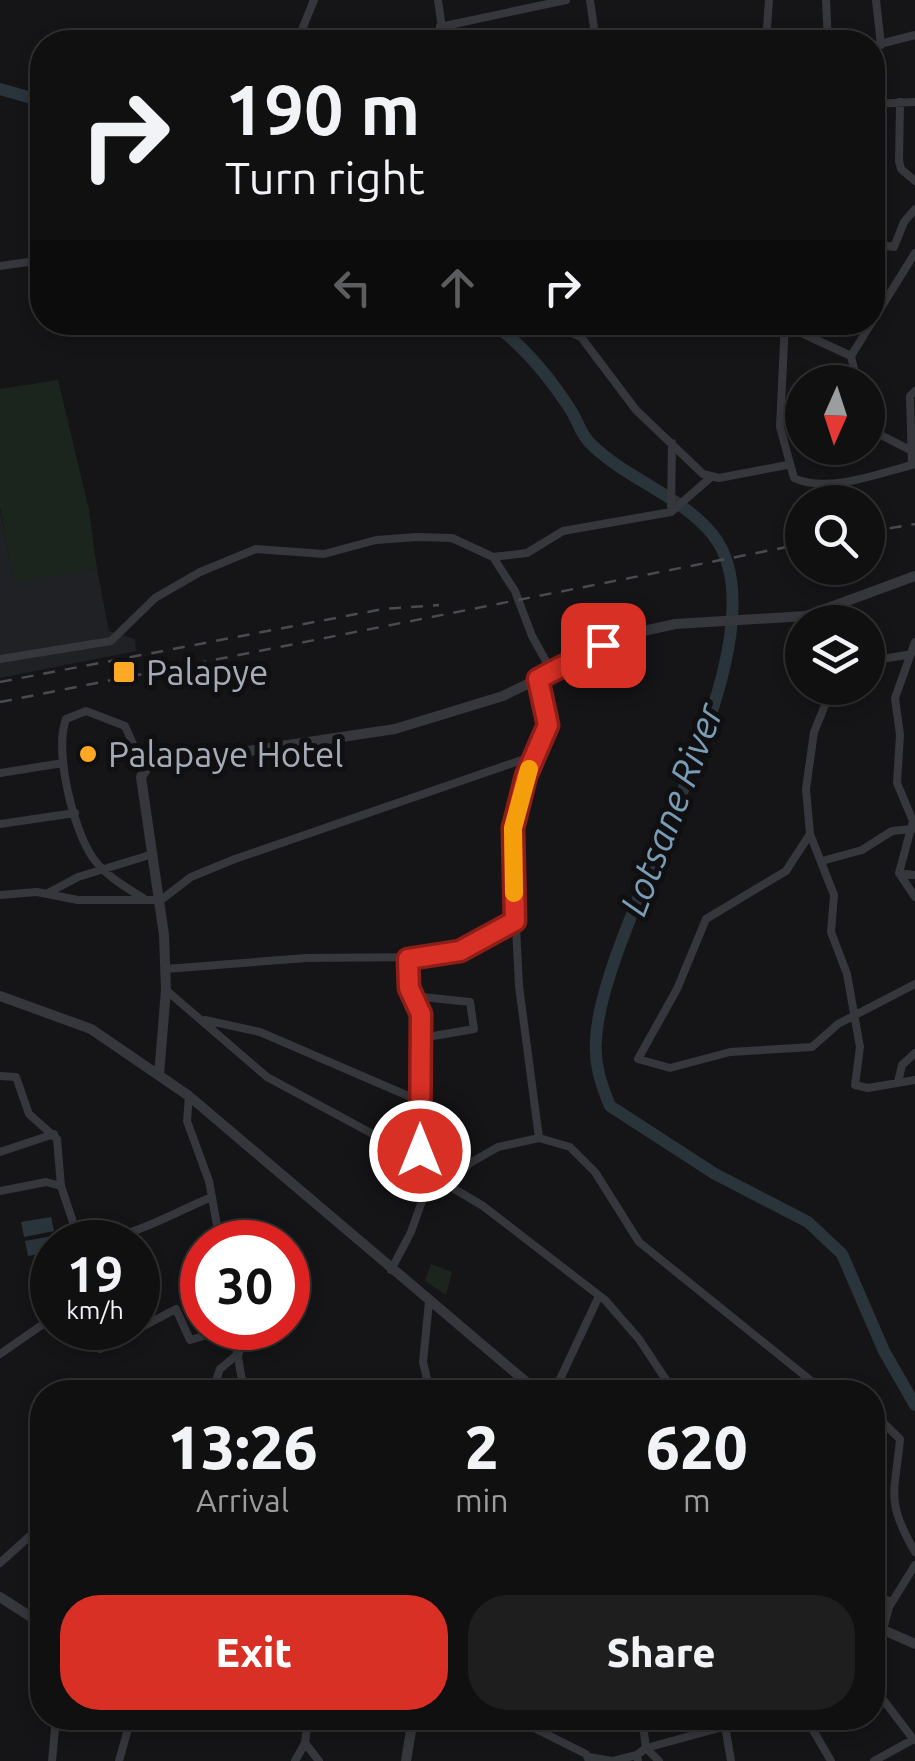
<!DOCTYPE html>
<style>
:root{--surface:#101011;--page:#1e1e1f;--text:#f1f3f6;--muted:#9c9d9f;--line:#303031;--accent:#d93025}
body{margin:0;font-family:Ubuntu,sans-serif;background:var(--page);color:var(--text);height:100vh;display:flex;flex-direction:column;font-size:38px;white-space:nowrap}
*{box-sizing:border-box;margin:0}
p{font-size:32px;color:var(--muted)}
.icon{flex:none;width:55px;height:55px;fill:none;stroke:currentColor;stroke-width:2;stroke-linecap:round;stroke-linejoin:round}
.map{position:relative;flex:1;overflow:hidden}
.details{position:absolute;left:30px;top:1380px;width:855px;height:350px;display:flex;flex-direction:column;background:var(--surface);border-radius:40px;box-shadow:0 5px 15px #0003,0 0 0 2px var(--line)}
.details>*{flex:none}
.banner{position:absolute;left:30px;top:30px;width:855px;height:305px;border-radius:40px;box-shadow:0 5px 15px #0003,0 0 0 2px var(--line);background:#101011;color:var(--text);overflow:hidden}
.needle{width:65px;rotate:183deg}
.buttons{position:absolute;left:785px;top:365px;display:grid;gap:20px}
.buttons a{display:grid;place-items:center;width:100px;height:100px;border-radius:50%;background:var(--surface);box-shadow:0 5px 15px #0003,0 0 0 2px var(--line);font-size:50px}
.speed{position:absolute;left:30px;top:1220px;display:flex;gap:20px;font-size:50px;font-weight:700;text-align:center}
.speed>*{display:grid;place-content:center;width:130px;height:130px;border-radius:50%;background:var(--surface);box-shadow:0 5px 15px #0003,0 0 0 2px var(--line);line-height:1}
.speed small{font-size:25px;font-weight:400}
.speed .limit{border:15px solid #d22;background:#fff;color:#111}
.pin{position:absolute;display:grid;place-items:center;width:85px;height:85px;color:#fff;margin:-42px;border-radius:20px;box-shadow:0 5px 15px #0006}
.me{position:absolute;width:110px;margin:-55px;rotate:0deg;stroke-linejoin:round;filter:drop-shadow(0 0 8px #0008)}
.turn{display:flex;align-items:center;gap:35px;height:210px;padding:0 30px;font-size:45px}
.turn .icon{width:130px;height:130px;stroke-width:2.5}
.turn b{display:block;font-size:70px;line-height:85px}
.lanes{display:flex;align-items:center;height:95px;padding:0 30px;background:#0003;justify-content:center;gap:50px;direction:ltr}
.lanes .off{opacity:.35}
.eta{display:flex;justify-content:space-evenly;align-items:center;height:170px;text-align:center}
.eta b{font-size:60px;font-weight:800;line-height:70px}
.action{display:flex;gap:20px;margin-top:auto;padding:20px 30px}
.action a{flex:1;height:115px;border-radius:40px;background:var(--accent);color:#fff;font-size:40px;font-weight:800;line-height:115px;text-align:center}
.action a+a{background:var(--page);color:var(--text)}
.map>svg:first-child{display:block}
.built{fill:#202124}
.green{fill:#1c251d}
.water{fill:#2a353b}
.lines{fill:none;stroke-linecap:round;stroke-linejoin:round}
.river{stroke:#2a353b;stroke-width:12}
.minor{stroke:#35373c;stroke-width:8}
.tertiary{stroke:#35373c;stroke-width:10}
.rail{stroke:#484b51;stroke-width:2.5;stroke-dasharray:12 10;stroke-linecap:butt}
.route-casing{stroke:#8d1f18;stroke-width:25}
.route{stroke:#d93025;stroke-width:18}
.slow{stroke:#f59e0b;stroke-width:18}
.poi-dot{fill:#fea825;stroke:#101012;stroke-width:4}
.labels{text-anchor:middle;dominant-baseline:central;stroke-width:10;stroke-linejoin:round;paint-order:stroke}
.poi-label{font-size:35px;fill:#a5acb8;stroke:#101012;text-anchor:start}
.water-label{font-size:38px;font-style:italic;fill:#7a9db5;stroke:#101012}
</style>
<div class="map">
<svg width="915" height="1761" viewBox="0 0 915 1761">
<rect width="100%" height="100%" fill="#151517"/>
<path class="built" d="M0 510 14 581 97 569 109 631 135 639 136 651 0 678Z"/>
<path class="green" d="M58 380 89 510 97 569 14 582 0 507V389Z
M431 1264 452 1272 446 1295 425 1281Z"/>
<path class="water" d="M51 1217 54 1231 24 1237 21 1222Z
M53 1236 52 1252 28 1256 25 1241Z"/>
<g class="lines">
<path class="river" d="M0 89 42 101
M491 322C523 345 551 379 572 412 579 424 581 435 591 444 626 479 682 496 713 535 794 638 601 919 596 1040 594 1064 601 1084 610 1106L715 1174 808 1222 842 1254 884 1351 915 1405"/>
<path class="minor" d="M438 0 444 42
M590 0 596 42
M826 0 828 42
M876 0 881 45
M440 27 566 0
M297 42 314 0
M766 42 769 0
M872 46 915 35
M900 102 899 161 901 169 915 181
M872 104 915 102
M872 244 894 247 904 222 915 209
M0 266 42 260
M548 322 581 337 636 410 703 474 719 478 787 465
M785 322 780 427 794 478C828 494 880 473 915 464
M780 323 851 356 857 382
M851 356 915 253
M868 408 877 433 910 450
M912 465 910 396 915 391
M671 512 672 443
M493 557 527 553 563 531 671 512 710 478
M915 642 895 698 900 735 897 783 913 821 899 873 915 897
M0 659 111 641 155 598 200 572 256 549 324 554 376 540 417 537 452 538 493 557 515 591 532 636 552 672
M868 661 907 655
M539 679 547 733 526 776 512 847 519 986 539 1138
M832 688 814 732 806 789 810 834 834 895 831 932 847 974 860 1047 855 1085 868 1088 915 1080
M0 773 63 763
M0 824 75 813
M810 834 786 871 706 919 677 989 638 1059 670 1068 730 1052 812 1047 838 1024 915 984
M822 861 862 850 892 831 912 829
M899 873 915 875
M48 893 78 877 153 854
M0 895 37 892 78 900H161L191 877 235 859 536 755
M143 898C125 887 105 875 93 858 73 830 54 751 66 719L86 711 125 726 144 769
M166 969 306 958 431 957 460 951 515 921
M166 990 267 1077 421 1160
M413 996 470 1002 474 1029 422 1038
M205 1020 260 1032 420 1101
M0 1076 16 1077 29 1114 57 1139 61 1186 77 1234C112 1252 177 1210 212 1197
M898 1082 902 1065 915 1053
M189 1096 187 1121 209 1181 220 1242
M0 1152 54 1134
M426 1172 483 1206 605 1300 639 1339 674 1392
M446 1186 470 1163 498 1147 539 1138 570 1147 595 1172 639 1242 825 1392
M0 1191 46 1182 61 1186
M391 1270 411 1232 427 1187 420 1151 421 1014 409 988 408 959
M429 1302 423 1362 430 1392
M81 1328 86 1341 100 1349 176 1309 190 1340 231 1328
M233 1328 244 1392
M0 1354 52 1318
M212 1392 220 1369 239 1353
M554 1392 599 1296
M872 1412 900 1439C895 1494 885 1500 915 1552
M0 1563 42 1525
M872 1593 891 1602
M883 1630 889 1607 915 1565
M872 1685 914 1740
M308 1718 305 1743 319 1761
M514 1718 586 1754 589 1761
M806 1718 831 1761
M725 1726 731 1761
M588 1757 612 1761
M52 1761 56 1718
M119 1761 131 1718
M295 1761 305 1743
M613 1761 637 1755
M638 1761 637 1755 646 1748 642 1718
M659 1761 646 1748 756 1718
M874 1761 914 1739"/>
<path class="tertiary" d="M0 996 91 1029 189 1096 538 1392
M159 1075 166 990 164 935 141 777 148 766 395 729 503 696 630 634 675 624 806 616 915 576
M0 1597 42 1624
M872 1625 915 1644
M406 1761 413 1718"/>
<path class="rail" d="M868 532 915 524
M0 682 383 609 439 605
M0 702 802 544"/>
</g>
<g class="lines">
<g class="route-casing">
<path id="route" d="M420 1151 421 1014 409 988 408 959 460 951 515 921 513 828 526 776 548 725 538 679 603 645"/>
</g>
<use href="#route" class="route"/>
<path class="slow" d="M514 893 513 828 529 769"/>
</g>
<g class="poi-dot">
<rect x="112" y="660" width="24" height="24" rx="5"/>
<circle cx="88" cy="754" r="10"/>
</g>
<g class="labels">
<g class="poi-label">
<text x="146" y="672">Palapye</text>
<text x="108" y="754">Palapaye Hotel</text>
</g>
<g class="water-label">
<text transform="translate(671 809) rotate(-69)">Lotsane River</text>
</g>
</g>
</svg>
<div class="buttons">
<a><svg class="needle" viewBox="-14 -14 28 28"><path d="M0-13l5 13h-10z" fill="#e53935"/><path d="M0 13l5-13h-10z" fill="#9c9d9f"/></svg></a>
<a><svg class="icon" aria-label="search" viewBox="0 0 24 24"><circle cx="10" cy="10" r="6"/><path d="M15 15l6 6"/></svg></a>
<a><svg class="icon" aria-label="layers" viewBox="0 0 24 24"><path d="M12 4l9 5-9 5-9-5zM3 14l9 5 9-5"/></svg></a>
</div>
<div class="speed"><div>19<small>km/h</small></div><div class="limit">30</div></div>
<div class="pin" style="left:603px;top:645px;background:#d93025"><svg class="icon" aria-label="arrive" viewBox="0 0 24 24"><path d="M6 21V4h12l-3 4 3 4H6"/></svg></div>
<svg class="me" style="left:420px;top:1151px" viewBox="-20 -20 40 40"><circle r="17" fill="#d93025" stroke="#fff" stroke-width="3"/><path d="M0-11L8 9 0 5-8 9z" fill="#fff"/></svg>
<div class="banner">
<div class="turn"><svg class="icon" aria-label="right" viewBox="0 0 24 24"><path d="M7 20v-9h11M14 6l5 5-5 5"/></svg><div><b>190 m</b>Turn right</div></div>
<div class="lanes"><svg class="icon off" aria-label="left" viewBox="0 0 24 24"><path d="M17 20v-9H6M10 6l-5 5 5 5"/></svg><svg class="icon off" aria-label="ahead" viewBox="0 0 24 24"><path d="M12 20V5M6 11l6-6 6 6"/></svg><svg class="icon" aria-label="right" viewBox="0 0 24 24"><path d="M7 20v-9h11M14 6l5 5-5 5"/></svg></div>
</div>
<section class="details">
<div class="eta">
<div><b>13:26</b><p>Arrival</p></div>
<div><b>2</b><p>min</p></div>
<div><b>620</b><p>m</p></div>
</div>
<div class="action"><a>Exit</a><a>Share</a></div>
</section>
</div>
